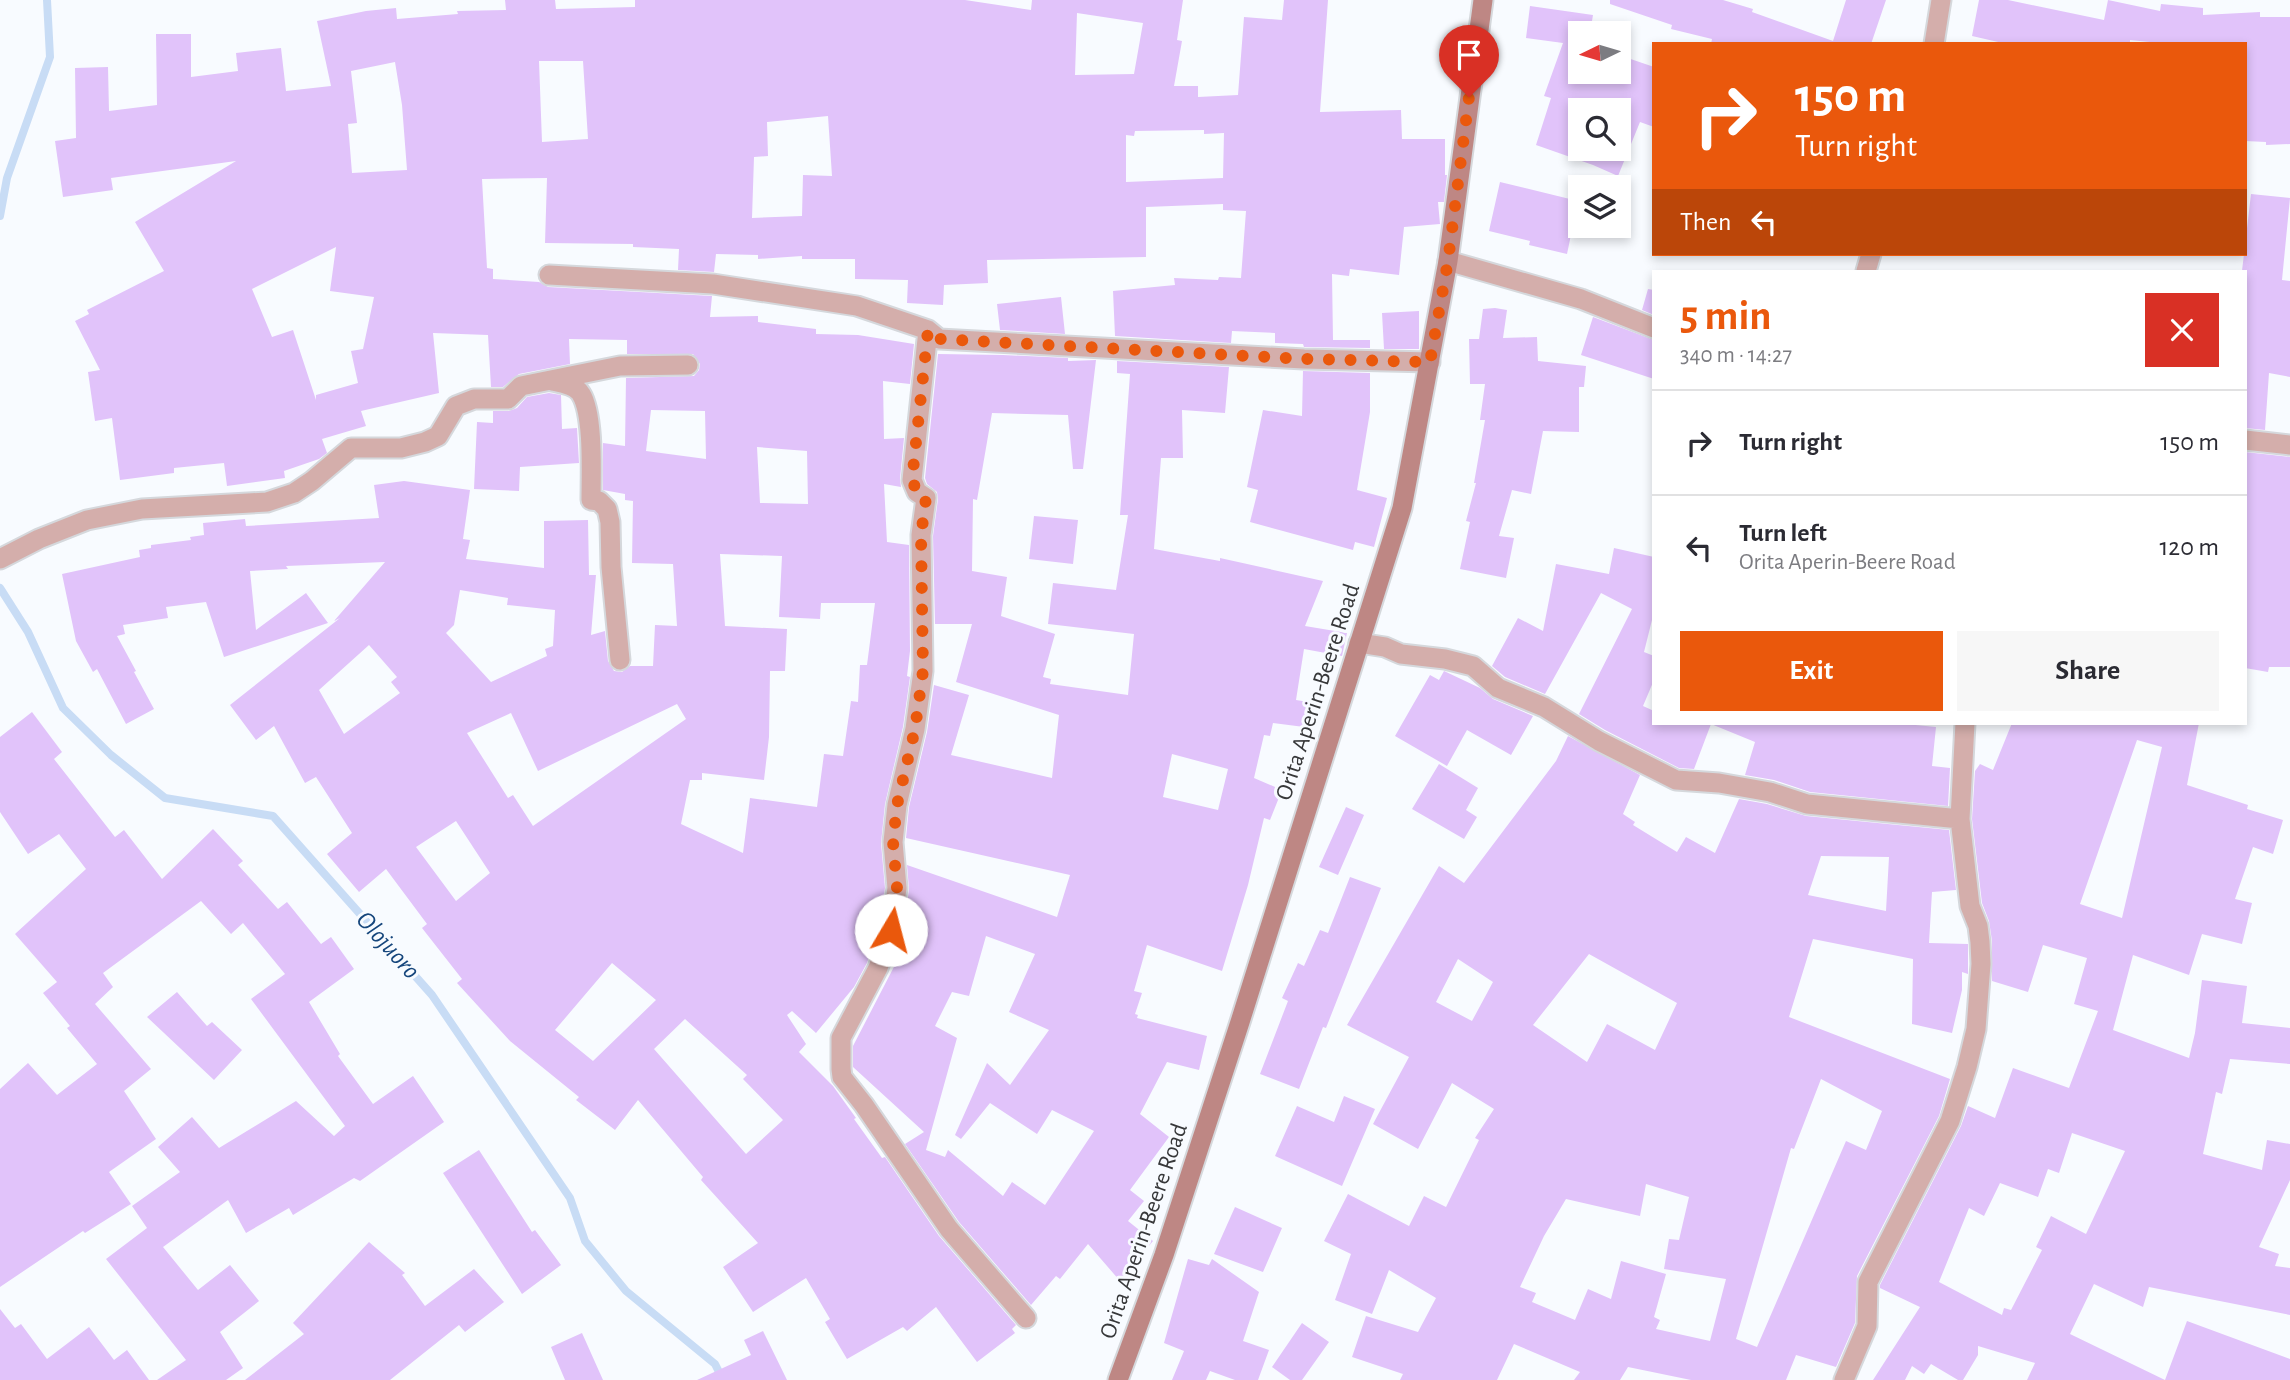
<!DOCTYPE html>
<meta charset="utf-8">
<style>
:root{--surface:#fff;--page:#f7f7f7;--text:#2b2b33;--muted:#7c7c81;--line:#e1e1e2;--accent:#ea580c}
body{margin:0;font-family:"Alegreya Sans",sans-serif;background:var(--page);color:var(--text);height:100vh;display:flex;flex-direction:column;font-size:26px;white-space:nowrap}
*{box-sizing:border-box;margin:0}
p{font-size:23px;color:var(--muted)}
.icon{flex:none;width:38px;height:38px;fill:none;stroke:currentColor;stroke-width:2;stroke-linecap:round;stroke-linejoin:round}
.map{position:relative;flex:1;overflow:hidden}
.panel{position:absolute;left:1652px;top:270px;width:595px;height:455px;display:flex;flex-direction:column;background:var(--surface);border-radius:0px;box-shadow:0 4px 10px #0003}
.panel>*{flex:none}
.hud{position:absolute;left:1652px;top:42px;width:595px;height:214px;border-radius:0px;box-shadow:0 4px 10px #0003;background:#ea580c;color:#fff;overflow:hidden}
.needle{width:46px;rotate:265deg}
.controls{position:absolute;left:1568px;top:21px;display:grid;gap:14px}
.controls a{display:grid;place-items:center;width:63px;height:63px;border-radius:0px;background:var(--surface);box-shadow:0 4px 10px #0003;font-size:35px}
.pin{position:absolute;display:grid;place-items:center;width:60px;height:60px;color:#fff;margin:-72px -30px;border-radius:50% 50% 50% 0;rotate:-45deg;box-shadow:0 0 7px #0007}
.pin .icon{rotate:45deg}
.me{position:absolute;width:77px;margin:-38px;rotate:8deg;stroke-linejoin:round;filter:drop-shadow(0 0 5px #0008)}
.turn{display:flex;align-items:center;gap:24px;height:147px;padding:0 28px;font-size:32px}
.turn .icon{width:91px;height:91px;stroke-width:2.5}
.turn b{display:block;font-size:49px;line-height:60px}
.then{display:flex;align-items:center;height:66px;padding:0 28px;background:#0003;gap:14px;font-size:26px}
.round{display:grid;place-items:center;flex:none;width:74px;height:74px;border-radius:0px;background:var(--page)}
.overview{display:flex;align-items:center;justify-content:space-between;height:119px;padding:0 28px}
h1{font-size:42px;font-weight:700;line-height:52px;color:var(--accent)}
.primary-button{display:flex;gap:14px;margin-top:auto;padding:14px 28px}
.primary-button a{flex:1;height:80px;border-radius:0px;background:var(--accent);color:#fff;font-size:28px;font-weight:700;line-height:80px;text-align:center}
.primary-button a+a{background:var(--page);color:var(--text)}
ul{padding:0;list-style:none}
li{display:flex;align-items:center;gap:21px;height:105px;padding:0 28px;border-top:2px solid var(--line)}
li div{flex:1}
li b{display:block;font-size:26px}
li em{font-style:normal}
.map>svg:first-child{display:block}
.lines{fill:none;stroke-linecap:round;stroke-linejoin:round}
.stream{stroke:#c8dcf5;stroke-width:8}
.building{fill:#e1c3fa;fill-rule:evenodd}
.minor-casing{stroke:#d5d8dc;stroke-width:23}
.secondary-casing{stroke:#d5d8dc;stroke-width:23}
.minor{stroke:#d4aeab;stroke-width:19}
.secondary{stroke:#be8784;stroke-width:19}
.route{stroke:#ea580c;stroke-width:12;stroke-dasharray:0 21.6}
.labels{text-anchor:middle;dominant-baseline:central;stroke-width:6;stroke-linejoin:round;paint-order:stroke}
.street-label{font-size:24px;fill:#37383a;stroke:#f8fbff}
.water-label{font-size:26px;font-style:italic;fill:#16467c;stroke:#f8fbff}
</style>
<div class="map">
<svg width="2290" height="1380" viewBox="0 0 2290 1380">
<rect width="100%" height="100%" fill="#f8fbff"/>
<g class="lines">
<path class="stream" d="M0 216 7 178 50 57 47 0
M0 588 28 632 63 708 111 755 165 798 273 816 432 995 570 1198 585 1241 626 1291 715 1364 723 1380"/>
</g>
<path class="building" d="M505 0H555L556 9 635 7V0H965L1031 10 1032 0H1183L1177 40 1182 41 1174 86H1198V97L1238 95 1244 17 1282 20 1284 0H1328L1320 112 1401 110 1402 139H1445V175H1447L1444 202H1438L1440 224 1404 227 1399 275 1350 269 1349 276 1332 274 1333 340H1370V348L1304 347 1303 344 1275 343V333L1232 331 1231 343 1115 336 1113 291 1175 285 1174 278 1218 280 1219 277 1241 278 1246 211 1223 210V204L1146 207V257L987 260 988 283 944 285 943 305 907 303 908 280 855 279V259H802V256L758 259V255L716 254 714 272 678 270 679 249 633 247V244L545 243 547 178 482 179 487 268 493 269V279L539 282 548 287 712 296 710 317 758 316V322L816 329V334L858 335 914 344 910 384 883 381 884 439 904 438 900 479 901 487 884 484 887 542 909 545 910 651 907 676 910 677 903 727 885 804 881 843 885 888 879 927 867 963 854 987 816 1033 792 1011 787 1015 806 1044 799 1052 833 1086 856 1118 854 1119 882 1158 885 1157 939 1236 1016 1325 1012 1329 1015 1333 977 1362 936 1307 907 1331 903 1327 847 1359 825 1322 830 1319 806 1278 753 1312 723 1267 758 1243 701 1180 703 1177 638 1100 615 1130 576 1100 579 1097 510 1041 457 983 462 979 422 928 427 924 386 869 359 892 327 854 352 833 316 777 305 783 274 726 256 740 230 705 340 618 334 621 385 562 286 566 288 569 250 571 256 630 306 593 328 623 224 657 206 602 166 607 168 618 123 625 125 634 117 636 136 671 134 672 154 709 126 724 97 669 93 672 76 641 62 574 140 557 139 550 151 548V545L191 540 190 537 204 535 203 523 245 519 246 526 379 518 374 485 404 481 470 490 463 539 470 540 466 559 544 568V521L588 520 589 575H596L591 635 605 631 608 661 614 671 622 672 630 666H653L655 625 677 626 673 564 632 563 633 501 625 500V494L603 490V443L625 446 626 378 694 376 699 370 700 364 693 354H627V340L569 339 570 364 519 374 503 387H491L488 335 433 333 439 393 361 411 366 426 322 439 327 453 319 459 284 471 285 478 227 486 224 463 174 468V473L120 480 112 418 95 421 88 372 100 370 75 321 89 314 87 310 164 271 135 222 236 161 111 178 113 190 63 197 55 141 76 138 75 68 108 67 109 111 157 105 156 34H191V77L238 71 236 53 281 48 286 91 331 86 317 21 366 11 396 8 397 19 458 14 457 11 506 10ZM1077 13 1143 23 1134 74 1075 75ZM539 61H583L588 139 542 142ZM395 62 402 105 407 170 352 173 348 124 357 123 351 71ZM828 116 832 176 803 175 802 216 752 218 754 157 768 156 767 122ZM1204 130V134L1224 133 1223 178 1126 182V135L1134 136 1135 131ZM336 247 330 291 374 297 363 349 351 351 358 383 316 395V400L293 330 272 337 252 289ZM651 410 705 411 706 459 646 451ZM757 447 807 451 808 504 760 503ZM720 554 782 556 779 617 820 619 821 603H875L867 665H860L858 702 851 701 843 756 824 754 817 807 750 798 743 853 681 824 690 780H702V773L764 780 769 737 770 671H785L787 629 725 626ZM460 590 508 598 507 605 555 610 553 646 545 649 547 656 491 682 446 633 454 625ZM369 645 397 677 391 682 400 693 344 734 319 690ZM677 704 686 719 533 826 513 795 508 798 467 733 511 713 538 771ZM456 821 490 873 456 901 416 847ZM612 963 656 1000 593 1061 555 1030ZM685 1019 747 1075 743 1079 783 1120 746 1154 654 1049Z
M1610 0H1723L1753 9 1752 12 1833 41 1846 0H1886L1871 44H1711L1712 39 1671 29 1672 25 1610 4Z
M1979 0H2008L2104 20 2108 0 2160 11 2161 4 2203 8V15L2260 12V17H2290V144L2266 145V142L2245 141V44H2169L2130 40V44H2007L1972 36Z
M1530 6 1593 15 1590 33H1580V72H1619V55L1654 67V127L1640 122 1618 176 1593 165 1536 145 1551 98 1544 96 1563 43 1526 38ZM1580 110H1619V149H1580Z
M1500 182 1578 201 1567 254 1529 245 1530 241 1489 231Z
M2251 194 2290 198 2282 280 2290 281V377L2269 373 2265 430 2245 428V271H2242Z
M1648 289 1654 290V315L1642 310Z
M1061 297 1065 334 1000 330 997 304Z
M1495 308 1507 310 1503 338 1537 337 1538 361 1586 366 1584 387H1579V432L1543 431 1531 494 1512 490 1499 536 1514 538 1506 578 1460 569 1470 522 1466 521 1476 483H1474L1485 420H1480L1485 384H1470L1469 339H1479L1483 309Z
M1419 311V349H1384L1382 313Z
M1593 317 1654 340V379L1581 355Z
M938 354 1003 355 1068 358V361L1096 360 1083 469H1073L1068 415 992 413 977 500 973 499 972 571 1007 577 1001 616 1055 634 1043 677 1051 679 1050 684 1128 695 1134 634 1048 624 1053 583 1116 590 1128 515H1120L1130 374 1117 373V361L1229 367 1225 413 1182 410 1183 458H1161L1154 549 1220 561V558L1323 581 1305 626 1347 633 1342 656 1304 649 1296 700 1315 703 1312 728 1273 723 1270 736 1264 735 1254 778 1282 790 1270 820 1264 818 1248 885 1222 971 1147 945 1134 991 1142 993 1135 1014 1138 1015 1137 1018 1207 1036 1199 1070 1167 1062 1140 1114 1169 1137 1130 1190 1144 1201 1128 1221 1153 1241 1120 1281 1088 1244 1060 1279 1056 1276 1031 1305 959 1222 905 1144 924 1132 853 1067V1046L912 932 904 928 909 889 907 865 1057 917 1070 875 906 838 909 807 927 732 934 685 969 695 951 755 1052 778 1059 715 956 682 972 624H935L933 536 938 499 937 492 927 484 925 478ZM1172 754 1228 769 1218 810 1163 797ZM986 936 1035 954 1009 1012 1049 1030 1010 1085 987 1063 955 1135 961 1139 990 1103 1037 1134 1052 1110 1094 1131 1045 1205 1012 1182 1003 1196 948 1150 945 1157 926 1150 957 1038 935 1026 952 992 969 996Z
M1303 371 1370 373V412L1357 490 1387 498 1374 547 1355 542 1353 550 1250 522 1258 490 1247 487 1263 410 1302 416Z
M549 393 561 395 562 429 577 428 579 463 520 467 519 491 474 489 477 422 493 423V411H509L517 408 527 397Z
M2245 452 2290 457V667H2269L2268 672 2245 668 2247 499 2245 500Z
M1034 516 1078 520 1073 564 1029 559Z
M1614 548 1654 557V621L1652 620 1644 652 1654 656V680L1643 706 1654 711V723H1895L1936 727 1932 766 1950 768 1948 806 1810 792 1774 780 1745 775 1755 742 1711 724 1694 769 1679 768 1605 730 1579 714 1632 609 1601 593 1545 694 1505 677 1492 666 1518 618 1543 631 1556 564 1609 574Z
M1444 671 1480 688 1493 699 1533 716 1511 755 1467 730 1447 766 1395 736 1430 675 1439 680Z
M32 712 62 752 54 759 115 837 124 830 162 879 213 829 243 861 238 865 278 909 287 902 321 944 331 937 354 969 309 1002 340 1054 338 1056 373 1104 413 1076 444 1122 360 1181 354 1178 293 1215 289 1208 246 1233 228 1200 163 1247 198 1290 230 1265 259 1301 220 1332 243 1368 226 1380H157L186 1360 106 1259 147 1228 132 1206 180 1172 158 1147 192 1117 219 1148 296 1101 334 1136 345 1126 251 999 285 974 243 923 231 934 201 901 103 973 113 987 95 1004 151 1069 124 1091 156 1139 109 1172 131 1204 85 1233 83 1231 0 1287V1089L28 1063 57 1095 97 1064 67 1028 70 1026 43 993 57 982 15 934 86 869 59 834 28 854 0 812V737Z
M2012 723H2199L2187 785 2248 805 2247 809 2283 820 2273 854 2253 847 2235 899 2252 903 2242 944 2202 934 2189 975 2133 955 2113 1030 2189 1058 2195 1033 2202 980 2247 986 2242 1023 2290 1028V1064L2230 1059 2222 1094 2216 1092 2203 1154 2262 1170 2267 1140 2290 1144V1180L2259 1247 2279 1254 2275 1266 2290 1268V1315L2149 1287 2143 1307 2094 1284 2070 1334 2165 1380 2187 1321 2290 1359V1380H2027L2035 1363 1978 1346V1355L1963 1380H1958L1931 1364 1924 1374 1912 1366 1905 1380H1873L1920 1307 1880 1288V1285L1961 1126 1968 1106 1995 1118 2013 1068 2069 1088 2098 1011 2074 1004 2087 958 2043 945 2028 992 1992 981V941L1989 921 1982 903 1972 819 1975 771 1980 764 1993 770ZM2137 740 2162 747 2122 918 2080 904ZM2072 1133 2125 1151 2086 1234 2051 1216 2036 1247 2042 1250 2011 1310 2004 1308 2002 1315 1939 1282 1969 1208 1984 1216 2000 1183 2038 1197 2048 1169 2059 1173Z
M1568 736 1640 775 1623 814 1635 822 1633 825 1677 852 1686 837 1715 853 1739 799 1767 804 1806 816 1949 830 1956 890 1932 892 1929 943 1968 944V974L1962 972V990L1952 1033 1912 1024 1913 959 1813 939 1789 1017 1950 1079 1939 1116 1857 1276 1855 1323 1836 1367 1796 1355 1786 1380H1691L1628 1367 1620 1380H1574L1580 1372 1514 1344 1497 1380H1400L1403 1374 1352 1357 1366 1316 1418 1332 1436 1298 1389 1270 1372 1314 1335 1300 1351 1254 1324 1241 1348 1194 1409 1226 1424 1196 1446 1207 1479 1140 1475 1138 1494 1109 1452 1083 1418 1149 1373 1124 1409 1057 1347 1025 1439 866 1464 883 1556 761ZM1821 856 1889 857 1886 911 1808 895ZM1589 954 1677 1003 1655 1050 1607 1024 1587 1062 1533 1025ZM1458 959 1493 982 1472 1021 1436 1002ZM1821 1079 1882 1111 1866 1150 1846 1141 1757 1347 1736 1339 1791 1148 1794 1149ZM1646 1184 1689 1197 1679 1240 1669 1239 1664 1269 1726 1279 1710 1341 1656 1329 1660 1320 1654 1317 1666 1274 1621 1261 1611 1299 1588 1289 1575 1320 1532 1302 1536 1293 1520 1287 1544 1236 1566 1199 1640 1216Z
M1439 764 1478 788 1466 810 1477 817 1464 839 1412 809Z
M1346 807 1364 815 1338 875 1319 867Z
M1350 877 1381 888 1326 1028 1323 1027 1299 1089 1260 1074 1288 1001 1282 998 1298 963 1304 966 1320 930 1328 933Z
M177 992 207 1026 212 1022 242 1050 214 1080 147 1017Z
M1344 1096 1375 1109 1342 1186 1275 1156 1297 1106 1334 1122Z
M479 1150 532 1232 535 1230 561 1265 522 1294 443 1173Z
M1235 1207 1282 1228 1263 1272 1214 1254Z
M369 1242 405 1273 402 1275 425 1306 474 1269 504 1302 465 1332 459 1325 390 1380H245L304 1334 293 1323Z
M1188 1259 1209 1265 1212 1259 1259 1292 1243 1341 1269 1350 1258 1380H1235L1210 1371 1206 1380H1172L1184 1351 1164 1343Z
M0 1309 15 1328 21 1324 47 1359 89 1327 114 1360 127 1350 149 1380H0Z
M1302 1323 1329 1342 1302 1380H1290L1272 1367Z
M763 1331 787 1380H697L751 1355 744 1340Z
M582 1333 603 1380H565L551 1347Z"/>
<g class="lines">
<g class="minor-casing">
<path id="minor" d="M1934 44 1941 0
M1448 261 1581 299 1654 328
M1866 271 1871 254
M549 275 713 284 857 306 928 330 939 339 1304 359 1430 362
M928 330 912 480 917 492 926 498 921 535 923 671 915 729 897 805 893 842 897 888 891 930 878 968 841 1038V1069L842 1077 864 1105 949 1229 1026 1318
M552 381C562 383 576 385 581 394 594 415 591 475 591 500L599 501 607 509 610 522 611 567 620 660
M2245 440 2290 445
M0 559 39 539 87 520 142 509 267 502 294 493 312 481 351 448H401L425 442 438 436 456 406 474 399H508L521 386 620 366 688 365
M1359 643 1385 647 1401 654 1445 659 1473 666 1498 688 1544 707 1599 741 1676 780 1719 783 1770 792 1807 804 1960 819
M1844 1380 1867 1326 1868 1282 1950 1121 1967 1067 1976 1029 1981 964 1980 942 1978 926 1970 906 1960 819 1965 723"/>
</g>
<g class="secondary-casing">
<path id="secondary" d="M1118 1380 1164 1255 1240 1022 1402 508 1448 261 1483 0"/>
</g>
<use href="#minor" class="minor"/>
<use href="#secondary" class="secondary"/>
</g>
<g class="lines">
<path class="route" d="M891 930 897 888 893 842 897 805 915 729 923 671 921 535 926 498 917 492 912 480 928 330 939 339 1304 359 1430 362 1448 261 1469 97"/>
</g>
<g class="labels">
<g class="street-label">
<text transform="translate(1318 692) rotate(-72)">Orita Aperin-Beere Road</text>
<text transform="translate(1144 1231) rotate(-71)">Orita Aperin-Beere Road</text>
</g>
<g class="water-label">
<text transform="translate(388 945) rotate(48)">Olojuoro</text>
</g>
</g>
</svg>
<div class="controls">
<a><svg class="needle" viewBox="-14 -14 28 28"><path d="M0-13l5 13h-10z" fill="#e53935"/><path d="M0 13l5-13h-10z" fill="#7c7c81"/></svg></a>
<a><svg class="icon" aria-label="search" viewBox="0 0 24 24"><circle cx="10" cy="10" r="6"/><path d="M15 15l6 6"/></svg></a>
<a><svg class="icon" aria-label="layers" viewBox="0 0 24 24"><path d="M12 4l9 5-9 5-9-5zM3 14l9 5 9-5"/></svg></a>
</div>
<div class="pin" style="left:1469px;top:97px;background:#d93025"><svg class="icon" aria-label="arrive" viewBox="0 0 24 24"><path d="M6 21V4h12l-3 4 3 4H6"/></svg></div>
<svg class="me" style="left:891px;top:930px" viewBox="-20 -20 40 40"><circle r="19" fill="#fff"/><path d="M0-13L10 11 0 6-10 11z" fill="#ea580c"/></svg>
<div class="hud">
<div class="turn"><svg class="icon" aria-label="right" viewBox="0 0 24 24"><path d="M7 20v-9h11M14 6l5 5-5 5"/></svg><div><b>150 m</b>Turn right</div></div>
<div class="then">Then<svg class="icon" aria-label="left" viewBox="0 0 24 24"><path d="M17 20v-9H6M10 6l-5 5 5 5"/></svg></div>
</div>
<section class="panel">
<div class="overview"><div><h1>5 min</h1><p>340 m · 14:27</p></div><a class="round" style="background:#d93025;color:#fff"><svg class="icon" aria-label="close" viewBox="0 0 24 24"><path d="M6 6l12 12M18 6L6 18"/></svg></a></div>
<ul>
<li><svg class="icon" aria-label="right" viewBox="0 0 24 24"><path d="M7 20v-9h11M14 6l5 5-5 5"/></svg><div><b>Turn right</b></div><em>150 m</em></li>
<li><svg class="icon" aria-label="left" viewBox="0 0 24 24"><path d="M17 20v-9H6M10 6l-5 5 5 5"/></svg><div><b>Turn left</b><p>Orita Aperin-Beere Road</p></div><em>120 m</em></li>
</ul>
<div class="primary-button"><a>Exit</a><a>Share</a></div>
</section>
</div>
